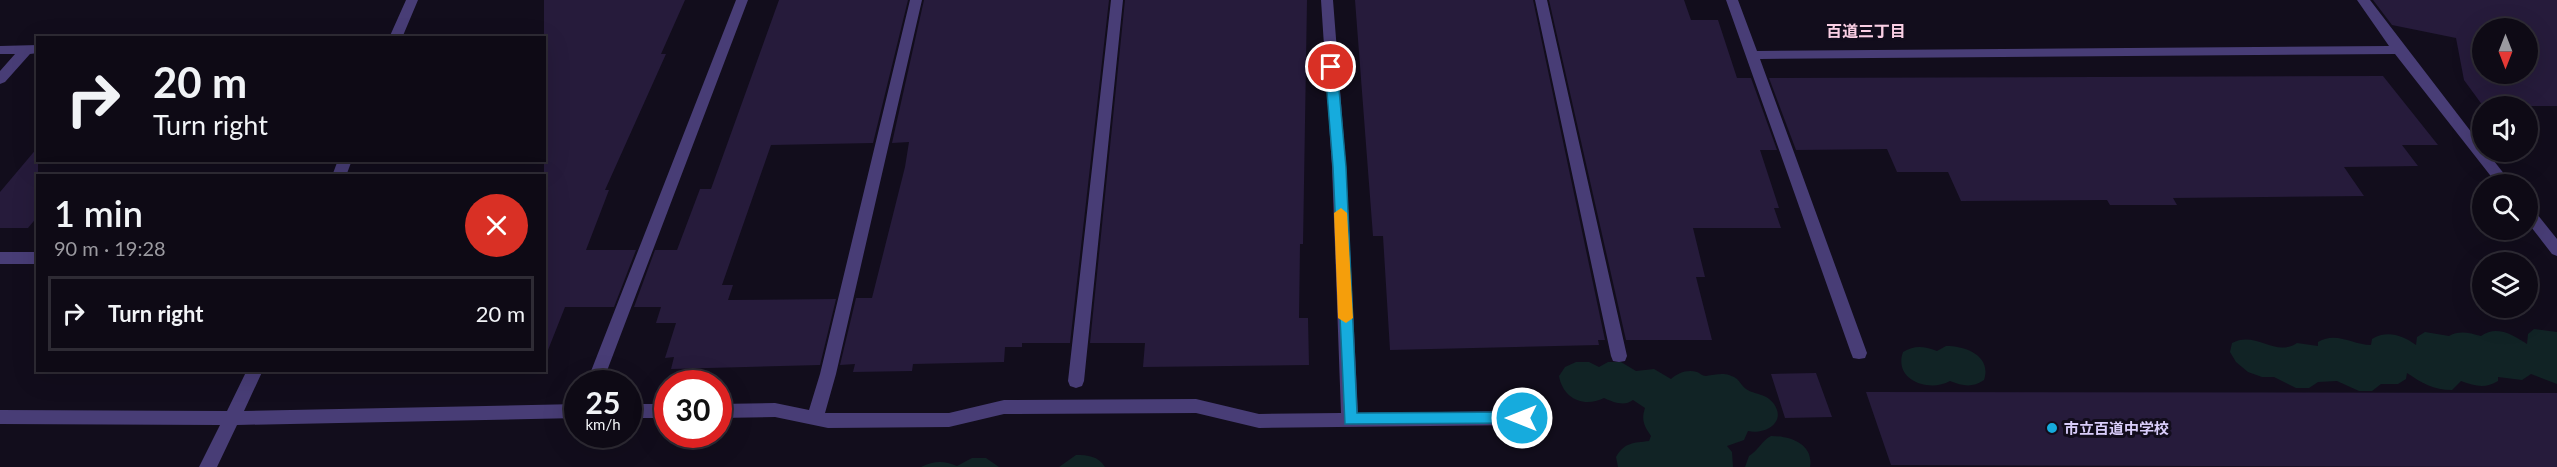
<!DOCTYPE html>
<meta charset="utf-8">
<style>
:root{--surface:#0e0a15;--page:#1c1822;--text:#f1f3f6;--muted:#9b9aa0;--line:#2e2b34}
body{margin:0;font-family:Lato,"Noto Sans JP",sans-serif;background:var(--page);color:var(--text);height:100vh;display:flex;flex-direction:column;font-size:22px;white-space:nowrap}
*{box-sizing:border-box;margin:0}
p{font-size:20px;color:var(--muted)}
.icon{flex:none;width:33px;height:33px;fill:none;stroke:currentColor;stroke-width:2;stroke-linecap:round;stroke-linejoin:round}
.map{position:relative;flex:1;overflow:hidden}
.details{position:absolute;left:36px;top:174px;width:510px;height:198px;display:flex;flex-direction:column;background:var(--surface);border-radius:0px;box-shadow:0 6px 24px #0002,0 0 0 2px var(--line)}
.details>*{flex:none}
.banner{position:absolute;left:36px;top:36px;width:510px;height:126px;border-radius:0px;box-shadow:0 6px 24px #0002,0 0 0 2px var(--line);background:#0e0a15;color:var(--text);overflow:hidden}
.needle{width:39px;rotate:180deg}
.controls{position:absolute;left:2472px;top:18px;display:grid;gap:12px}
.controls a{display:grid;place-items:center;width:66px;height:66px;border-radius:50%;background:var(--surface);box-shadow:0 6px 24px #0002,0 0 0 2px var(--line);font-size:30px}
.speed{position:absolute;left:564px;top:370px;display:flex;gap:12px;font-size:30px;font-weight:700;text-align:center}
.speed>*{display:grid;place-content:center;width:78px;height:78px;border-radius:50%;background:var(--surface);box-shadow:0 6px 24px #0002,0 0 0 2px var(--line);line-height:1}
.speed small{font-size:15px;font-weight:400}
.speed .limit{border:9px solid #d22;background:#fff;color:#111}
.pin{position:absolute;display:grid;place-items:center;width:51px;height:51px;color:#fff;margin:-26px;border:3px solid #fff;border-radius:50%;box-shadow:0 2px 6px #0007}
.me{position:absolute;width:66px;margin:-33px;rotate:270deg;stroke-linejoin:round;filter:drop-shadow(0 0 4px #0008)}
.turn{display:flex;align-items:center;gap:21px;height:126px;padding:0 18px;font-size:27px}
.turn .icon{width:78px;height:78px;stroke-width:2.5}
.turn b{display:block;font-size:42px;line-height:51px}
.round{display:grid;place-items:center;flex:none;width:63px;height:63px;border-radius:32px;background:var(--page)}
.overview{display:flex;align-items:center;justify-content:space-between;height:102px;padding:0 18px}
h1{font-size:36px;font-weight:600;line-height:45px}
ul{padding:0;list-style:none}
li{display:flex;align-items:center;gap:18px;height:75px;margin:0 12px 9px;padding:0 6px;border:3px solid var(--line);border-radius:0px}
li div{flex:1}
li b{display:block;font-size:22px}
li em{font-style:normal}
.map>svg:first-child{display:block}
.green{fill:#112325}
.building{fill:#261b3b;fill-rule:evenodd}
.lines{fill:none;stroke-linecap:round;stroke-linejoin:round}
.minor{fill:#483d76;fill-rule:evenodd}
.route{fill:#16abdd;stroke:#0e6f90;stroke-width:1.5}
.slow{fill:#f59e0b}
.poi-dot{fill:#16abdd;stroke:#120d1c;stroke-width:2}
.labels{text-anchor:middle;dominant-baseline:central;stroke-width:6;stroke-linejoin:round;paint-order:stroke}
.poi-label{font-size:15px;font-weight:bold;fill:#d9cdfa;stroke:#120d1c;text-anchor:start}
.neighbourhood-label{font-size:16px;font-weight:bold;fill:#facfe4;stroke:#120d1c}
</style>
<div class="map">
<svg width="2557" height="467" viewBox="0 0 2557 467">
<rect width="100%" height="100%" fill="#120d1c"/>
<path class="green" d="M2534 329 2557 332V384L2531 374 2522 380 2498 377V381C2485 389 2475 386 2461 381L2452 390C2433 390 2422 383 2407 373L2406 379 2398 384H2381L2372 391H2359L2337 381 2318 382 2309 388H2296L2274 377H2262L2248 372 2236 362 2230 352 2232 343C2256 330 2275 358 2297 343L2318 346V342C2337 331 2352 345 2371 345L2372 339C2387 330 2402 335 2416 345L2417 337 2425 332 2449 336C2460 330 2469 333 2481 336 2496 325 2512 334 2527 344L2528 334Z
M1946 346C1966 346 1992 356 1984 380 1972 388 1963 386 1950 381 1929 393 1893 380 1903 352 1915 345 1923 346 1937 351Z
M1576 362H1589L1599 367 1608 362H1621L1636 371 1654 369 1671 379C1678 373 1687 369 1697 372 1700 373 1702 376 1706 376 1717 375 1725 371 1737 379 1740 382 1743 387 1746 389 1755 395 1766 393 1774 404 1787 423 1764 435 1748 431L1744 440 1727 446 1732 452 1733 467H1618L1616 457C1625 442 1633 443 1649 441L1651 436C1644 426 1641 420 1645 408L1633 400C1624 407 1613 402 1604 398 1584 408 1563 399 1559 376L1565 367Z
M1771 436C1790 436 1814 444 1810 467H1745L1749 456C1759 450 1761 441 1771 436Z
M1076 455C1088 455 1098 456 1105 467H1059Z
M972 458H986L999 467H921C934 461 943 460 957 466Z"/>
<path class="building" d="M544 0H685L661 54H666L605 190H609L586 250H636L614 307H565L548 350 544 349Z
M779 0H908L873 143 771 145 722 285H733L728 300 836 299 820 365 671 369 674 357 665 358 676 323H656L661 307H634L655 250H677L700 189H711Z
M924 0H1109L1070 343H1022V347H1005L1004 362 913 364 912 371 853 372 855 364 840 365 856 298H872L905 167 909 142 892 143Z
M1125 0H1307L1303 244H1300L1299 318H1308L1309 365 1143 367 1145 343H1090Z
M1355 0H1533L1605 340H1598L1599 345 1390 350 1383 236H1373Z
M1549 0H1684L1691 20H1718L1737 78H1751L1777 150H1760L1779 208H1774L1781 228H1693L1705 277H1696L1712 340H1626Z
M2373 0H2557V106H2483L2464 80 2456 38 2392 25ZM2482 28H2528V74H2482Z
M2383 76 2438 145H2402L2418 166 2344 167 2364 196 2173 198 2177 205H2110L2107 200 1961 201 1948 172H1897L1887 149 1796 150 1769 78Z
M38 147V216L28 228H0V192Z
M1816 373 1832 417 1785 418 1771 374Z
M1866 392 2557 393V467L1891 465Z"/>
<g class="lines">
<path class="minor" d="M406 0H418L402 38H389Z
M736 0H748L602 384H586Z
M910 0H922L836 374 825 413H949L1004 400 1196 399 1259 414 1341 413 1332 167 1321 0H1333L1346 167 1358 413 1522 411 1528 413 1530 418 1528 423 1522 425 1259 428 1196 413 1004 414 949 427 828 428 775 417 718 418V404L775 403 809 410 820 374Z
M1111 0H1123L1084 381 1082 386 1076 388 1070 386 1068 381Z
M1535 0H1547L1627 356 1625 361 1619 362 1613 361 1611 356Z
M1726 0H1738L1757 51 2389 46 2357 0H2370L2482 146V152H2487L2512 184H2497L2395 54 1760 59 1867 353 1865 358 1859 359 1853 358 1851 353Z
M38 45V53L30 54 5 82 0 84V71L15 54H0V46Z
M338 160H352L346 176H332Z
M2528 208 2533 209 2557 239V256L2552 254 2528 223Z
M0 252H38V264H0Z
M247 370H263L244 411 578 404V418L237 425 217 467H199L220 425 0 424V410L227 411Z
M628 404H668V418H628Z"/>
</g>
<path class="route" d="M1331 63 1337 67 1346 167 1357 413 1522 412 1527 414 1529 418 1527 423 1345 424 1333 167 1325 67Z"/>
<path class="slow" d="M1341 208 1347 213 1353 318 1346 323 1338 318 1334 213Z"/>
<circle class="poi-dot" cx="2052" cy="428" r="6"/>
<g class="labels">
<g class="poi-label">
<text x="2064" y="428">市立百道中学校</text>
</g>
<g class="neighbourhood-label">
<text x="1866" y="30">百道三丁目</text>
</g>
</g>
</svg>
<div class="controls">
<a><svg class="needle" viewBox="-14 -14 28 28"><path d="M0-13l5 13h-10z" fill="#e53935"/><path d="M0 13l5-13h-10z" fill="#9b9aa0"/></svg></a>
<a><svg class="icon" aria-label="sound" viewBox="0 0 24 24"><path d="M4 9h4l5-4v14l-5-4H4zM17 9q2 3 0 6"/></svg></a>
<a><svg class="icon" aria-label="search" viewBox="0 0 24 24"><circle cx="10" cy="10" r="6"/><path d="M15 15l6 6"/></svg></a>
<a><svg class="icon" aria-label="layers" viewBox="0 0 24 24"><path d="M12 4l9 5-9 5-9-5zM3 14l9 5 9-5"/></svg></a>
</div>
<div class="speed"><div>25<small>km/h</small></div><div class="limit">30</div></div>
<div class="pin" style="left:1331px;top:67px;background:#d93025"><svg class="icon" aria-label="arrive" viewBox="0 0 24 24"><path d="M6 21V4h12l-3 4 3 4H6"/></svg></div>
<svg class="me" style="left:1522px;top:418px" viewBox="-20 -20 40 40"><circle r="17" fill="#16abdd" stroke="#fff" stroke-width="3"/><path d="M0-11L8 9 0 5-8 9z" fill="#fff"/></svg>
<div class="banner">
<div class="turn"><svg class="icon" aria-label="right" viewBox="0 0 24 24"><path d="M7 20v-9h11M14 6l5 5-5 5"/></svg><div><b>20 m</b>Turn right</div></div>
</div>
<section class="details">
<div class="overview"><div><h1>1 min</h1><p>90 m · 19:28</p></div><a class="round" style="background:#d93025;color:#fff"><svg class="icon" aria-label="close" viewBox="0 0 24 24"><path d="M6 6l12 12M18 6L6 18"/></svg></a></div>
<ul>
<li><svg class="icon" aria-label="right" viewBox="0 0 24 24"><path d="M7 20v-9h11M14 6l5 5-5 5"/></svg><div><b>Turn right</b></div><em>20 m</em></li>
</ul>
</section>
</div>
